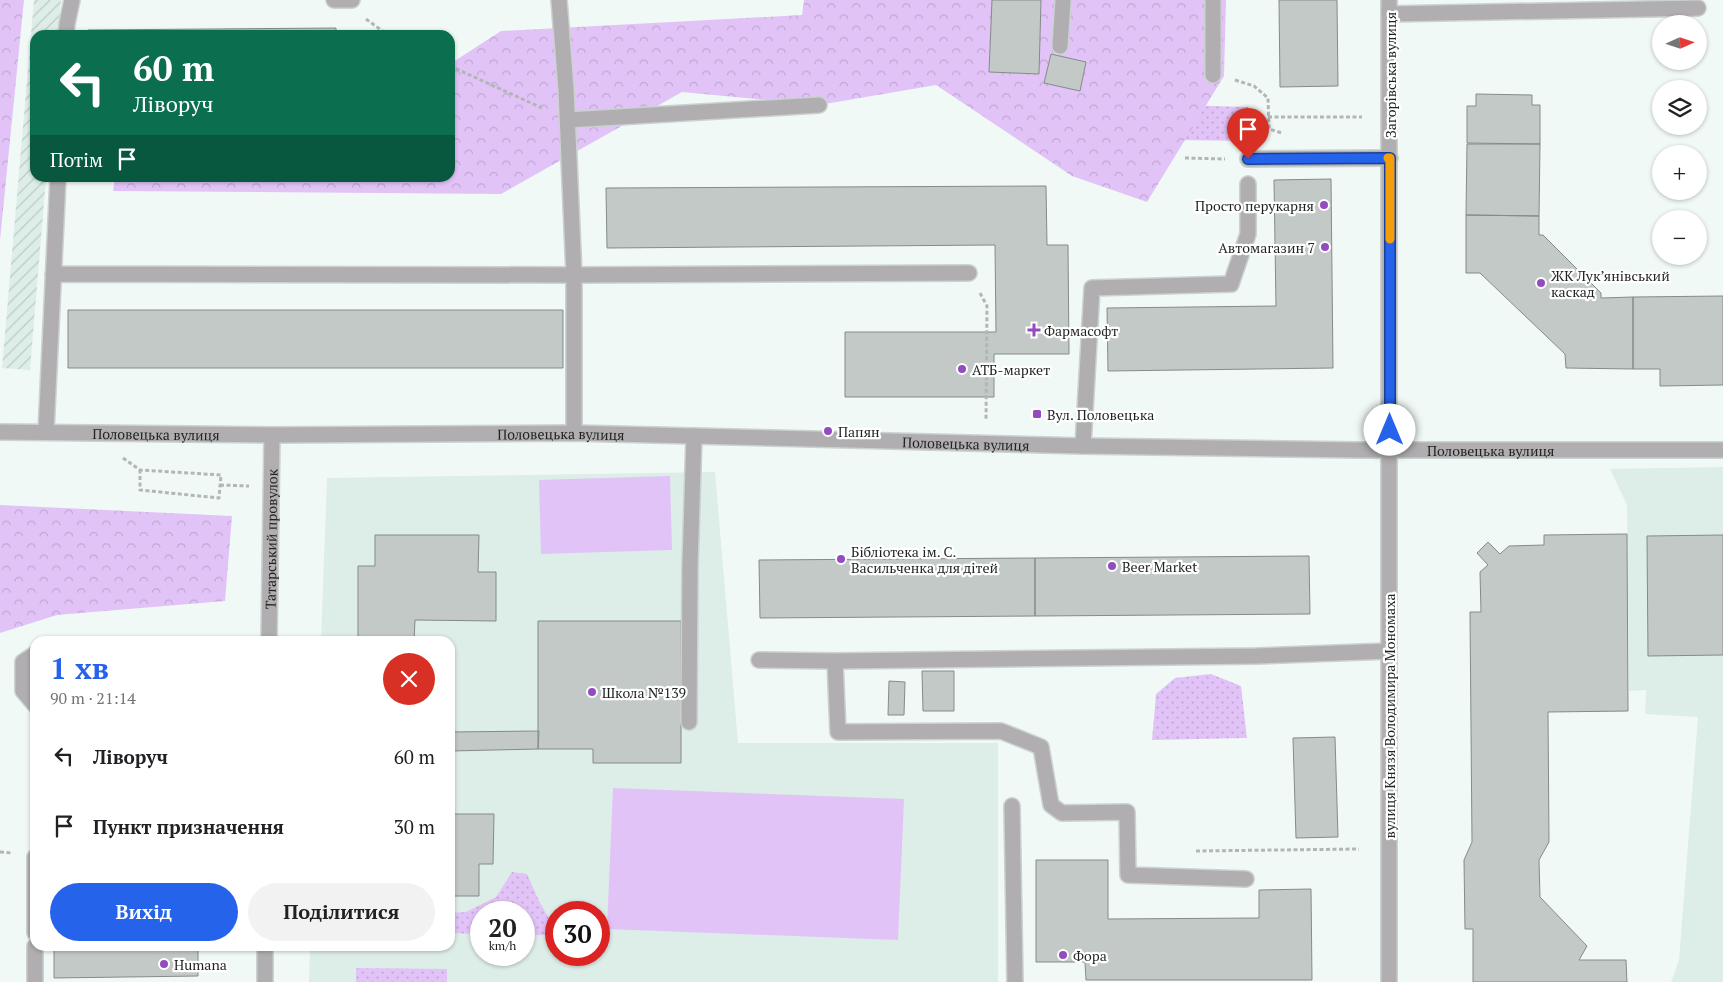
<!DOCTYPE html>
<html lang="uk">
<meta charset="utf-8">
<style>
:root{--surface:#fff;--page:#f2f2f2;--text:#202124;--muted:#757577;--accent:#2563eb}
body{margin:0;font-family:"PT Serif",serif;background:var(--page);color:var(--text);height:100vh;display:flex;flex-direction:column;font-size:19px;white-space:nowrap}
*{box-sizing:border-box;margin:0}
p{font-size:16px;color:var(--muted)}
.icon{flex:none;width:28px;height:28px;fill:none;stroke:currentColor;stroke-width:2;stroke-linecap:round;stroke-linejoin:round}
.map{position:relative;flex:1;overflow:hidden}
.drawer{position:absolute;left:30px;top:636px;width:425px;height:315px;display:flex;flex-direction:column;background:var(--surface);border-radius:15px;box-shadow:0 1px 4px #0004}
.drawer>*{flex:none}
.guide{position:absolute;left:30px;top:30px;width:425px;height:152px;border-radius:15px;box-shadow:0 1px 4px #0004;background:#0b6e4f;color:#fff;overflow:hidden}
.needle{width:32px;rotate:87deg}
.tools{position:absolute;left:1652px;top:15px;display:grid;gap:10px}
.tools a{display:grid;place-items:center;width:55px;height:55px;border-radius:50%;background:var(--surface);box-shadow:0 1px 4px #0004;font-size:25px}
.speed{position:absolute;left:470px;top:901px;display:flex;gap:10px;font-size:25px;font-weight:700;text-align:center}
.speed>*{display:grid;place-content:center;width:65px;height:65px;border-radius:50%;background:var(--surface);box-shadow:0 1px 4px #0004;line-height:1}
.speed small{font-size:12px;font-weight:400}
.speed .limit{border:8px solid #d22;background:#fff;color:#111}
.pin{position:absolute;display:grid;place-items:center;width:42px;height:42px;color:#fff;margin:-51px -21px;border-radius:50% 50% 50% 0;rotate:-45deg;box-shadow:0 0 5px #0007}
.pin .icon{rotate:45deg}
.me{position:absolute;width:55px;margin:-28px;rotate:0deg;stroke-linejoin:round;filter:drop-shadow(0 0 4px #0008)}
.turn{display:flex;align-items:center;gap:18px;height:105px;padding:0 20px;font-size:22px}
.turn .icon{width:65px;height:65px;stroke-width:2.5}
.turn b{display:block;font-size:35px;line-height:42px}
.then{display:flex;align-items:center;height:48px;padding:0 20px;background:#0003;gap:10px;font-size:19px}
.round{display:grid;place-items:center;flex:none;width:52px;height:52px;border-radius:26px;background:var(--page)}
.overview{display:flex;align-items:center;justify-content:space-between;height:85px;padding:0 20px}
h1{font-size:30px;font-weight:800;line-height:38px;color:var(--accent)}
.cta{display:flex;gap:10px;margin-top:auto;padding:10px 20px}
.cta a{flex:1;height:58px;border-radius:30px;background:var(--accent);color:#fff;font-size:20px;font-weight:800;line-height:58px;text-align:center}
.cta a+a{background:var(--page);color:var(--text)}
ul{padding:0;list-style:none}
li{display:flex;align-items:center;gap:15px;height:70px;padding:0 20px}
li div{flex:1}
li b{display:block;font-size:19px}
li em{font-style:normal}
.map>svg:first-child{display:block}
.built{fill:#ddede8;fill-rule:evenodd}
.industrial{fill:url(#industrial-furrows)}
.green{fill:url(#green-dots)}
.forest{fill:url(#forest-crowns)}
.pitch{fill:#e2c3f7}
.building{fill:#c2c9c7;stroke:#848b89}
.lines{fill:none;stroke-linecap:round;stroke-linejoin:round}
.service-casing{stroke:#cbd2d0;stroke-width:18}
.minor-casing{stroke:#cbd2d0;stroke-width:18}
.path{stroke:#b1b7b5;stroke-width:3;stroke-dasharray:4 2.5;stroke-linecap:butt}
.service{stroke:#b0aeb1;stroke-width:15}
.minor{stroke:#b0aeb1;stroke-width:15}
.route-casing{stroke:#184099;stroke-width:12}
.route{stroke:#2563eb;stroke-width:9}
.slow{stroke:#f59e0b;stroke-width:9}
.poi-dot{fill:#944bbe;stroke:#fff;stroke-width:2}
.labels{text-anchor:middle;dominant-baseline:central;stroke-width:4.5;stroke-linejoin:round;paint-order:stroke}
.street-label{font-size:14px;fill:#1f2221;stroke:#fff}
.poi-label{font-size:14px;fill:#1f2221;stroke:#fff;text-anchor:start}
</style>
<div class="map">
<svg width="1723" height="982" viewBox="0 0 1723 982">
<defs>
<pattern id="industrial-furrows" width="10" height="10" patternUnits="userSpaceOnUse" patternTransform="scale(1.25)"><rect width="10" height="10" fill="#ddede8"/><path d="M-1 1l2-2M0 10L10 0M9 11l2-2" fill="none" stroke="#bdcbc7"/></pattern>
<pattern id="green-dots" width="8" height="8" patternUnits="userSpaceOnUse" patternTransform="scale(1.25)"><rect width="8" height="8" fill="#e2c3f7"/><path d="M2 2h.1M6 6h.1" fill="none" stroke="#c1a7d3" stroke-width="1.8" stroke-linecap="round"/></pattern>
<pattern id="forest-crowns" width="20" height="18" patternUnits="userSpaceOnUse" patternTransform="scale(1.25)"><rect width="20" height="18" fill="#e2c3f7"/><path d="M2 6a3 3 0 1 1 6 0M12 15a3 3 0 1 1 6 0" fill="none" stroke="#c1a7d3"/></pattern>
</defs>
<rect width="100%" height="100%" fill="#f1f9f6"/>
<path class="built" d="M1723 467V982H1671L1679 960 1698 717 1645 714 1646 690 1629 691 1627 505 1610 469Z
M715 472 738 743H998V982H309L310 946H450V641H321L327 478ZM481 912H524V955H481ZM556 912H599V955H556Z"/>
<path class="industrial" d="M34 0H61L58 35H35V178H46L30 370 2 368Z"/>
<path class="green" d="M1179 105 1248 107V141L1178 140Z
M1211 674 1241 686 1247 738 1152 740 1156 694 1175 678Z
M512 872 527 874 539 901 553 925 551 935H524V912H481V934L450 933V913L466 912 496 897Z
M356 968 447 969V982H356Z"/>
<path class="forest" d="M0 0H24L0 240Z
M804 0H1226L1224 76 1147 202 1072 176 936 85 819 105 682 92 501 194 113 191 115 178H450V64L501 31 802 15Z
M0 505 232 516 225 601 57 615 0 633Z"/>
<path class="pitch" d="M670 476 672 550 541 554 539 480Z
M613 788 904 799 898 940 607 929Z"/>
<path class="building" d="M992 0H1041L1039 74 989 72Z
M1279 0H1337L1338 86 1280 87Z
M336 28V35H88V30Z
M1051 54 1086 62 1080 91 1044 83Z
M1476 94 1532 95V105H1540V144L1467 143V106H1476Z
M1467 144H1540L1539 216 1466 215Z
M1331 179 1333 368 1108 371 1107 308 1276 306 1274 180Z
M1046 186 1047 245H1068L1069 354H994V397H845V332H996L995 245 607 248 606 188Z
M1466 215 1539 216V235H1543L1601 293V298L1633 297V369L1566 368 1565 354 1480 273H1466Z
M1723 296V385L1660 386V369H1633V297Z
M68 310H563V368H68Z
M1627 534 1628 711 1548 712 1549 842 1539 860 1540 897 1587 946 1579 960H1626L1627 982H1473V929H1465L1464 860 1472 842 1470 612H1481L1480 572 1488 565 1477 553 1488 542 1500 554 1509 546 1544 545V535Z
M375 535H479L478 572H496V621L415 620 414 641H358V566H375Z
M1723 535V655L1648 656 1647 536Z
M1309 556 1310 614 1035 616V558Z
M1035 558V616L760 618 759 560Z
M538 621H681V763H593V749H538Z
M922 671H954V711H923Z
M889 681 905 682 904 715H888Z
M539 731 538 749 450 751V732Z
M1335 737 1338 837 1296 838 1293 738Z
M450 814H494L493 864H479V896H450Z
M1036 860H1108V919L1259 918V890L1311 889 1312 980H1086L1085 962H1036Z
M54 946H198V976L54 978Z"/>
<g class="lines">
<g class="service-casing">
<path id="service" d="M334 0H352
M559 0 566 89 574 275V433
M1213 0V75
M1389 14 1698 8
M66 35 67 24 72 0
M1060 46 1063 0
M568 120 819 105
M1248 159 1390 158
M53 274 574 275 969 273
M46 432 58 178
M1083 446 1092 288 1231 284 1248 234V184
M35 654 23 662V691L35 705
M759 660 835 661 1256 656 1389 651
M835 661 838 732 1001 731 1041 747 1051 805 1062 813 1127 812 1128 875 1246 879
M689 722 690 566 694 436
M1012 806 1015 982
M35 857V933
M35 946V982"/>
</g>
<g class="minor-casing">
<g id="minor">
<path id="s1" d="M0 432 272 435 574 433 1083 446 1358 450H1723"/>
<path id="s2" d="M269 641 272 435"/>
<path d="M265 982V946"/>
<path d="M1389 982V0"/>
</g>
</g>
<path class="path" d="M366 19 388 35
M450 66 542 108
M1235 80 1254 86 1268 98 1269 129 1282 133
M1268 117H1362
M1185 158 1225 159
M980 293 987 306 986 420
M123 458 140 470 221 475 219 498 140 490V470
M220 485 249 486
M1196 851 1359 849
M0 852 12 853"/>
<use href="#service" class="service"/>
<use href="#minor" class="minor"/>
</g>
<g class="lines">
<g class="route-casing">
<path id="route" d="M1248 159 1390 158V430"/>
</g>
<use href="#route" class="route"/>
<path class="slow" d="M1388 158H1390V239"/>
</g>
<g class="poi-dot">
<circle cx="1324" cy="205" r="5"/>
<circle cx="1325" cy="247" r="5"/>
<circle cx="1541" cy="283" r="5"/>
<path d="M1031.5 322.5h5v5h5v5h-5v5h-5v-5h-5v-5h5z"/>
<circle cx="962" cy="369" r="5"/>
<rect x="1032" y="409" width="10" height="10" rx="2.5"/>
<circle cx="828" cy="431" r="5"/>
<circle cx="841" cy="559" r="5"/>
<circle cx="1112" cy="566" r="5"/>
<circle cx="592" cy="692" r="5"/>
<circle cx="1063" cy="955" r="5"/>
<circle cx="164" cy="964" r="5"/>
</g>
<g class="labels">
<g class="street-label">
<text transform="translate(1390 75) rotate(-90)">Загорівська вулиця</text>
<text stroke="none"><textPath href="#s1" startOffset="156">Половецька вулиця</textPath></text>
<text stroke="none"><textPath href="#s1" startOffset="561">Половецька вулиця</textPath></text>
<text stroke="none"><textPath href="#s1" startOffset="966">Половецька вулиця</textPath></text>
<text stroke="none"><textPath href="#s1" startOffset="1491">Половецька вулиця</textPath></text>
<text stroke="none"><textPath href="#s2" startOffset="102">Татарський провулок</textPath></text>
<text transform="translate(1389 716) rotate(-90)">вулиця Князя Володимира Мономаха</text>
</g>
<g class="poi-label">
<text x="1314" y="205" text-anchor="end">Просто перукарня</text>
<text x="1315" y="247" text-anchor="end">Автомагазин 7</text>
<text x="1551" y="275">ЖК Лук’янівський<tspan x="1551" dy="16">каскад</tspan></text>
<text x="1044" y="330">Фармасофт</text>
<text x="972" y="369">АТБ-маркет</text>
<text x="1047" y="414">Вул. Половецька</text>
<text x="838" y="431">Папян</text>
<text x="851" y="551">Бібліотека ім. С.<tspan x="851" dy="16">Васильченка для дітей</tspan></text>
<text x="1122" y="566">Beer Market</text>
<text x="602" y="692">Школа №139</text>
<text x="1073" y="955">Фора</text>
<text x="174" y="964">Humana</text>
</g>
</g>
</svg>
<div class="tools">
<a><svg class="needle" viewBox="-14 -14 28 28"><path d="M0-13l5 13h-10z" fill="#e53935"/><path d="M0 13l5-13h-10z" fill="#757577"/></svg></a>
<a><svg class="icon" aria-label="layers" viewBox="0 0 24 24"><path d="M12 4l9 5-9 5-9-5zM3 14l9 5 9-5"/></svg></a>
<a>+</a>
<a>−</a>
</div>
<div class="speed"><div>20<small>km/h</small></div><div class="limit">30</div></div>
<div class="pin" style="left:1248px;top:159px;background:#d93025"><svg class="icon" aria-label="arrive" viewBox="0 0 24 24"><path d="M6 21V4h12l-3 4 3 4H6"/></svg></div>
<svg class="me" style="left:1390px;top:430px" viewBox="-20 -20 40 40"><circle r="19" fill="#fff"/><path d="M0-13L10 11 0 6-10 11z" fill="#2563eb"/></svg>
<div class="guide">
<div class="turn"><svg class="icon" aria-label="left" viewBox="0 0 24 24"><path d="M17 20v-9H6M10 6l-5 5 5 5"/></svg><div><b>60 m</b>Ліворуч</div></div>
<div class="then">Потім<svg class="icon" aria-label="arrive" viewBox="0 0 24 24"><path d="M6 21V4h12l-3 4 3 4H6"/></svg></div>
</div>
<section class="drawer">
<div class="overview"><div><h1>1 хв</h1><p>90 m · 21:14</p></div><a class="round" style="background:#d93025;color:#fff"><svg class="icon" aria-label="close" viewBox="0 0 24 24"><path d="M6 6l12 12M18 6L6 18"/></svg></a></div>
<ul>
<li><svg class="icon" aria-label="left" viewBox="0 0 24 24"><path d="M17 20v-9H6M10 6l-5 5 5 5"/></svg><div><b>Ліворуч</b></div><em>60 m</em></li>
<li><svg class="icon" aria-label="arrive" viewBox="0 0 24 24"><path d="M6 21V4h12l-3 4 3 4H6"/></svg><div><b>Пункт призначення</b></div><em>30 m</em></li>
</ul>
<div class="cta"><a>Вихід</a><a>Поділитися</a></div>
</section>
</div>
